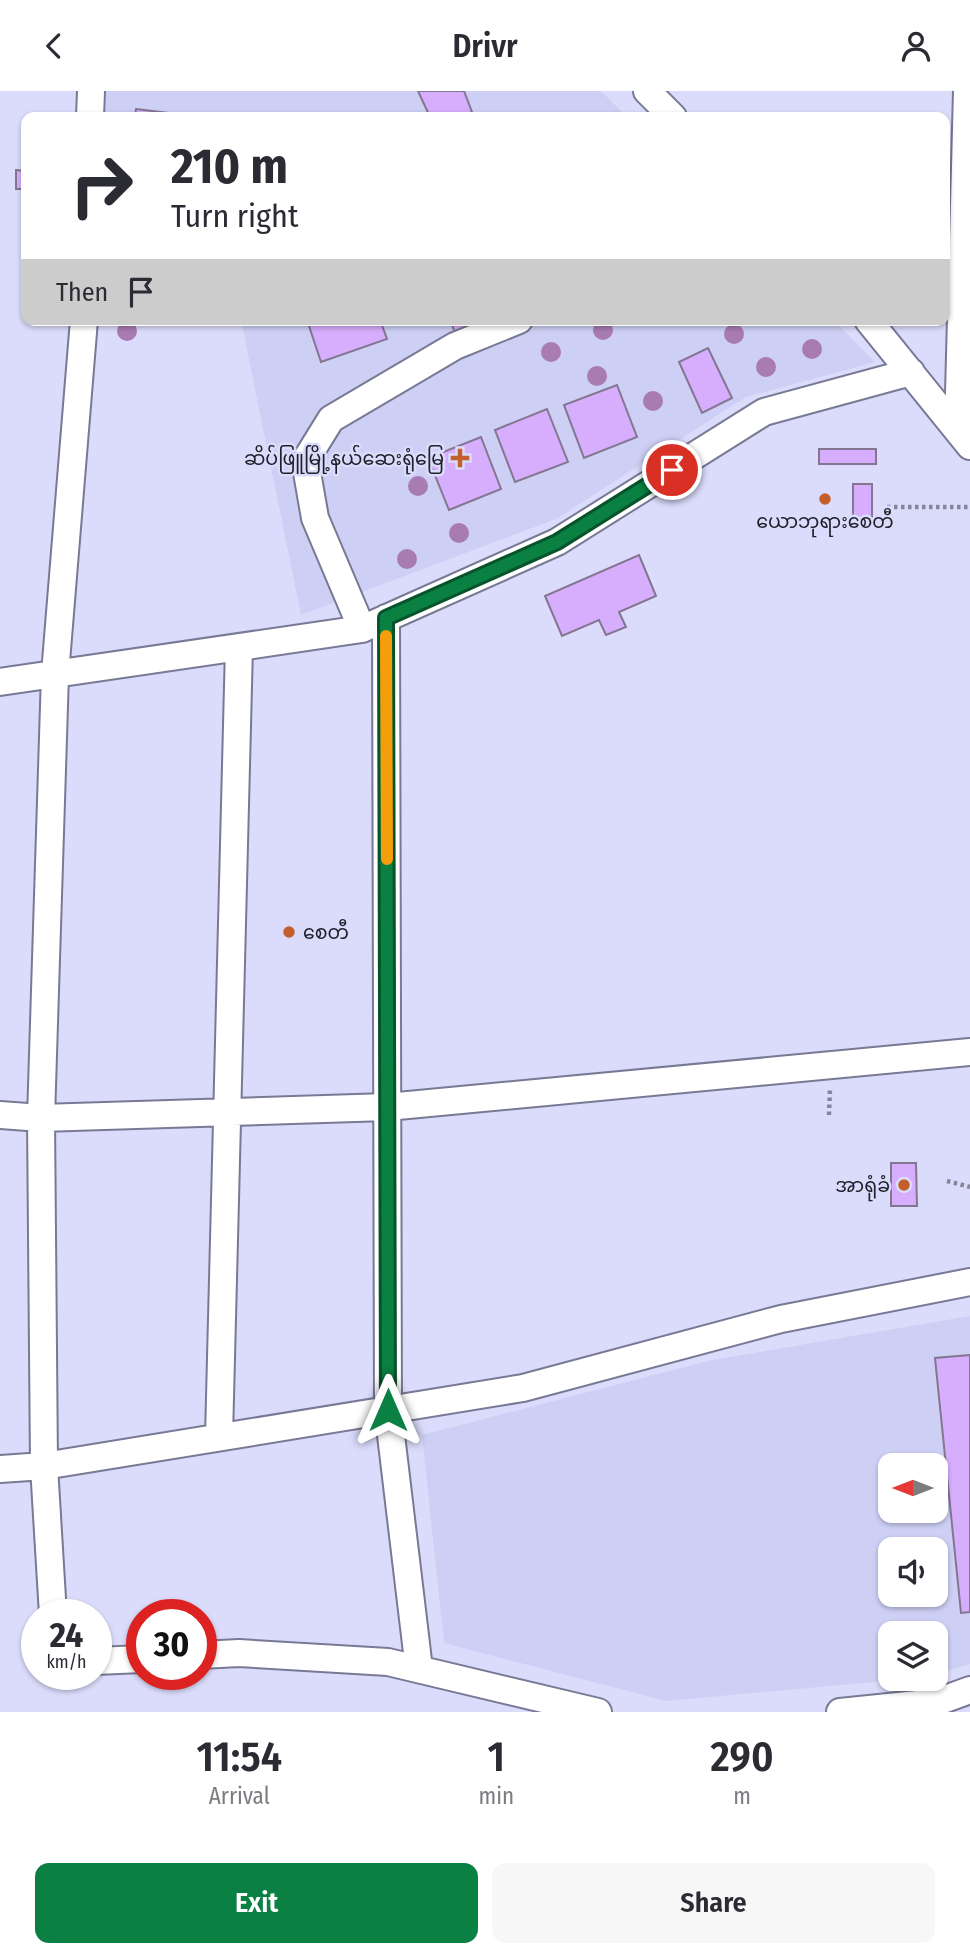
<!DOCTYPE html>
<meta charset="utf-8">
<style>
:root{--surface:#fff;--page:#f7f7f7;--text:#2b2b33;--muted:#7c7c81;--accent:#0b8043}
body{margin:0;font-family:"Fira Sans Condensed","Noto Sans Myanmar",sans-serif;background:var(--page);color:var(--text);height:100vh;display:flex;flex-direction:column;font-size:26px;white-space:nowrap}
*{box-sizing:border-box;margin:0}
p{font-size:23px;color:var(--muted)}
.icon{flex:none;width:38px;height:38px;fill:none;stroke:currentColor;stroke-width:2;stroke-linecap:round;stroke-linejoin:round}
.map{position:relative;height:1621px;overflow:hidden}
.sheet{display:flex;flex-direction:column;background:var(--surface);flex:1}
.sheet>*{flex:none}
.hud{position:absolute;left:21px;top:21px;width:929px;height:214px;border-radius:14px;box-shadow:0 2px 5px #0004;background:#fff;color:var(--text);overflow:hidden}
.needle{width:46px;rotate:270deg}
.controls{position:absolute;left:878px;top:1362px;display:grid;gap:14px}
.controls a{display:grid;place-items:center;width:70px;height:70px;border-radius:14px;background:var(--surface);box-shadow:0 2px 5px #0004;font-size:35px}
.speed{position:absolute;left:21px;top:1508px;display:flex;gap:14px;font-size:35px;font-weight:700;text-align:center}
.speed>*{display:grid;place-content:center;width:91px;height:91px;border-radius:50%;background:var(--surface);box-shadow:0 2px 5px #0004;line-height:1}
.speed small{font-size:18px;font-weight:400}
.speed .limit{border:10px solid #d22;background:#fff;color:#111}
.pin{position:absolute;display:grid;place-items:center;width:60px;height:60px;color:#fff;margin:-30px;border:4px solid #fff;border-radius:50%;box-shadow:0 2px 7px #0007}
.me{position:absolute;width:77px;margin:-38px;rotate:0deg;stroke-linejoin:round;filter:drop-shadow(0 0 5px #0008)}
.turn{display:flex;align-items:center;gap:24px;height:147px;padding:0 35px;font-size:32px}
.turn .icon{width:91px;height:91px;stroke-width:2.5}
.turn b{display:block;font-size:49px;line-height:60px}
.then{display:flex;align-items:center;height:66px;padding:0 35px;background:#0003;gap:14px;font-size:26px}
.eta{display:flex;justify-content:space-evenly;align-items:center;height:119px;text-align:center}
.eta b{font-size:42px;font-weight:600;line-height:49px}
.cta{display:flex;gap:14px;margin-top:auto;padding:14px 35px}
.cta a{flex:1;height:80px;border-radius:14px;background:var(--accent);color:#fff;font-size:28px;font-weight:600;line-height:80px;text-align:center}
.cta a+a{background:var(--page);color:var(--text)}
header{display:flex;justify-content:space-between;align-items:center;height:91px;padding:0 35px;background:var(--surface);font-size:32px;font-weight:600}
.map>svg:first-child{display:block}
.built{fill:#cdcff5;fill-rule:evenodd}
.building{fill:#d7adfe;stroke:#837690;stroke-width:2}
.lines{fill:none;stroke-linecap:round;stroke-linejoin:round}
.street-casing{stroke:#787994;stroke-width:30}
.path{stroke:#85859b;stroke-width:4.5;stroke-dasharray:3.5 3.5;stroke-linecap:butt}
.street{stroke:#fff;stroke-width:26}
.tree{fill:#a97bb3}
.route-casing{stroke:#07532c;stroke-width:18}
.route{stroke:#0b8043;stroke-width:12}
.slow{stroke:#f59e0b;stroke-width:12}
.poi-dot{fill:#c45e2d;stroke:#dbdcfb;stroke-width:2.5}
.labels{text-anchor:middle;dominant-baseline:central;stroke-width:5;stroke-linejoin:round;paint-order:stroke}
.poi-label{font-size:19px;fill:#20202b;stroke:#dbdcfb;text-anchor:end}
</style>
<header><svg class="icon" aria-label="back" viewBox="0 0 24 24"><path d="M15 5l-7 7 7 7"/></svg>Drivr<svg class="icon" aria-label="person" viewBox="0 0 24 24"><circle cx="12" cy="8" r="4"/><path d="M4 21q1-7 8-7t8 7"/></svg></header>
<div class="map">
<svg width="970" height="1621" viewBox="0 0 970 1621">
<rect width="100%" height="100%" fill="#dbdcfb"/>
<path class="built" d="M106 0H601L627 26H105Z
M241 229H833L875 271 746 306 556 428 301 524Z
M970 1225V1573L936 1583V1542H891V1587H918L666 1610 444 1552 422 1344 712 1269ZM891 1374H936V1419H891ZM891 1458H936V1503H891Z"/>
<path class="building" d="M418 0H464L472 21 461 26H430Z
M136 18 184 24V26H135Z
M16 79 26 80V98H16Z
M307 229H380L387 248 321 271Z
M450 229H492L456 244Z
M708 257 732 307 702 322 679 271Z
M617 294 637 346 584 367 564 314Z
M547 318 568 371 515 391 495 339Z
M481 346 501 398 449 419 428 367Z
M819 358H876V373H819Z
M853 393H872V428H853Z
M639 464 656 505 619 521 626 536 606 544 599 529 562 545 545 505Z
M891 1072H916L917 1115H891Z
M970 1264V1521L961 1522 935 1267Z"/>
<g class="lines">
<g class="street-casing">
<path id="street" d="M647 0 673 26
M90 26 91 0
M868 229 970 355
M958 340 967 0
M386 527 388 1319 419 1578
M362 538 315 427 305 370 331 328 455 255 519 229
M0 591 362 538 557 451 764 321 911 281
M0 1024 41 1027 387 1016 970 961
M219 1346 239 556
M0 1378 44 1375 523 1297 781 1228 970 1191
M53 1524 44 1375 41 1027 55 583 84 229
M201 1564 239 1562 388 1571 598 1621
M96 1570 142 1568
M840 1621 937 1611 970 1599"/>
</g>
<path class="path" d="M887 416H970
M829 1024 830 997
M947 1090 970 1096"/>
<use href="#street" class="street"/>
</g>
<g class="tree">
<circle cx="603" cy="239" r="10"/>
<circle cx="127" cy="240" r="10"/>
<circle cx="734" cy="243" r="10"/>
<circle cx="812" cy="258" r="10"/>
<circle cx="551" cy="261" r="10"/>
<circle cx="766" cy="276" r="10"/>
<circle cx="597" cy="285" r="10"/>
<circle cx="653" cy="310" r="10"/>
<circle cx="418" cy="395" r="10"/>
<circle cx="459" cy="442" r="10"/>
<circle cx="407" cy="468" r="10"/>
</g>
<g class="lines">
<g class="route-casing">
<path id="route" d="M388 1319 386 527 557 451 672 379"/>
</g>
<use href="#route" class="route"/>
<path class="slow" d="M386 545 387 768"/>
</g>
<g class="poi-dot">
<path d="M456.5 356.5h7v7h7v7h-7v7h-7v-7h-7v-7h7z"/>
<circle cx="825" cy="408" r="7"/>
<circle cx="289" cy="841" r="7"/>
<circle cx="904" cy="1094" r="7"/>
</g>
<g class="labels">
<g class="poi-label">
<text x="444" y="367">ဆိပ်ဖြူမြို့နယ်ဆေးရုံမြေ</text>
<text x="825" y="430" text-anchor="middle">ယောဘုရားစေတီ</text>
<text x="303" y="841" text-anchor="start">စေတီ</text>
<text x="890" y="1094">အာရုံခံ</text>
</g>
</g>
</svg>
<div class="controls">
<a><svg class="needle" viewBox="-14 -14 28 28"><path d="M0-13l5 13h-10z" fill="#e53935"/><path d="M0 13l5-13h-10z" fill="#7c7c81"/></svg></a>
<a><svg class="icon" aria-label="sound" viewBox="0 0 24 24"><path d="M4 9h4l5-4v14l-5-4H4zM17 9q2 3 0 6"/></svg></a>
<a><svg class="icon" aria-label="layers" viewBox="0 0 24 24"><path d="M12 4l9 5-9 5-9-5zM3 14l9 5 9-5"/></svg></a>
</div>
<div class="speed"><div>24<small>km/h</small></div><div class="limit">30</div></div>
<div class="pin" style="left:672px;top:379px;background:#d93025"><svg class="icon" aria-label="arrive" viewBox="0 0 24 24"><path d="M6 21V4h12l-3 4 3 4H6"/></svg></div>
<svg class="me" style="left:388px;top:1319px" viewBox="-20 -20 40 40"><path d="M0-17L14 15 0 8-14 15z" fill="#0b8043" stroke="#fff" stroke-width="4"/></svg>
<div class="hud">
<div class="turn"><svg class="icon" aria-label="right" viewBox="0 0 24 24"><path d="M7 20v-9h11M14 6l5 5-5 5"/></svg><div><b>210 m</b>Turn right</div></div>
<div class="then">Then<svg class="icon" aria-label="arrive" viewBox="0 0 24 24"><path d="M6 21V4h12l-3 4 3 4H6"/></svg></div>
</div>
</div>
<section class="sheet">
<div class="eta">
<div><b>11:54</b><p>Arrival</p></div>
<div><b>1</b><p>min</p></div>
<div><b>290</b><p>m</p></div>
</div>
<div class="cta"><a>Exit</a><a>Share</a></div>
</section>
